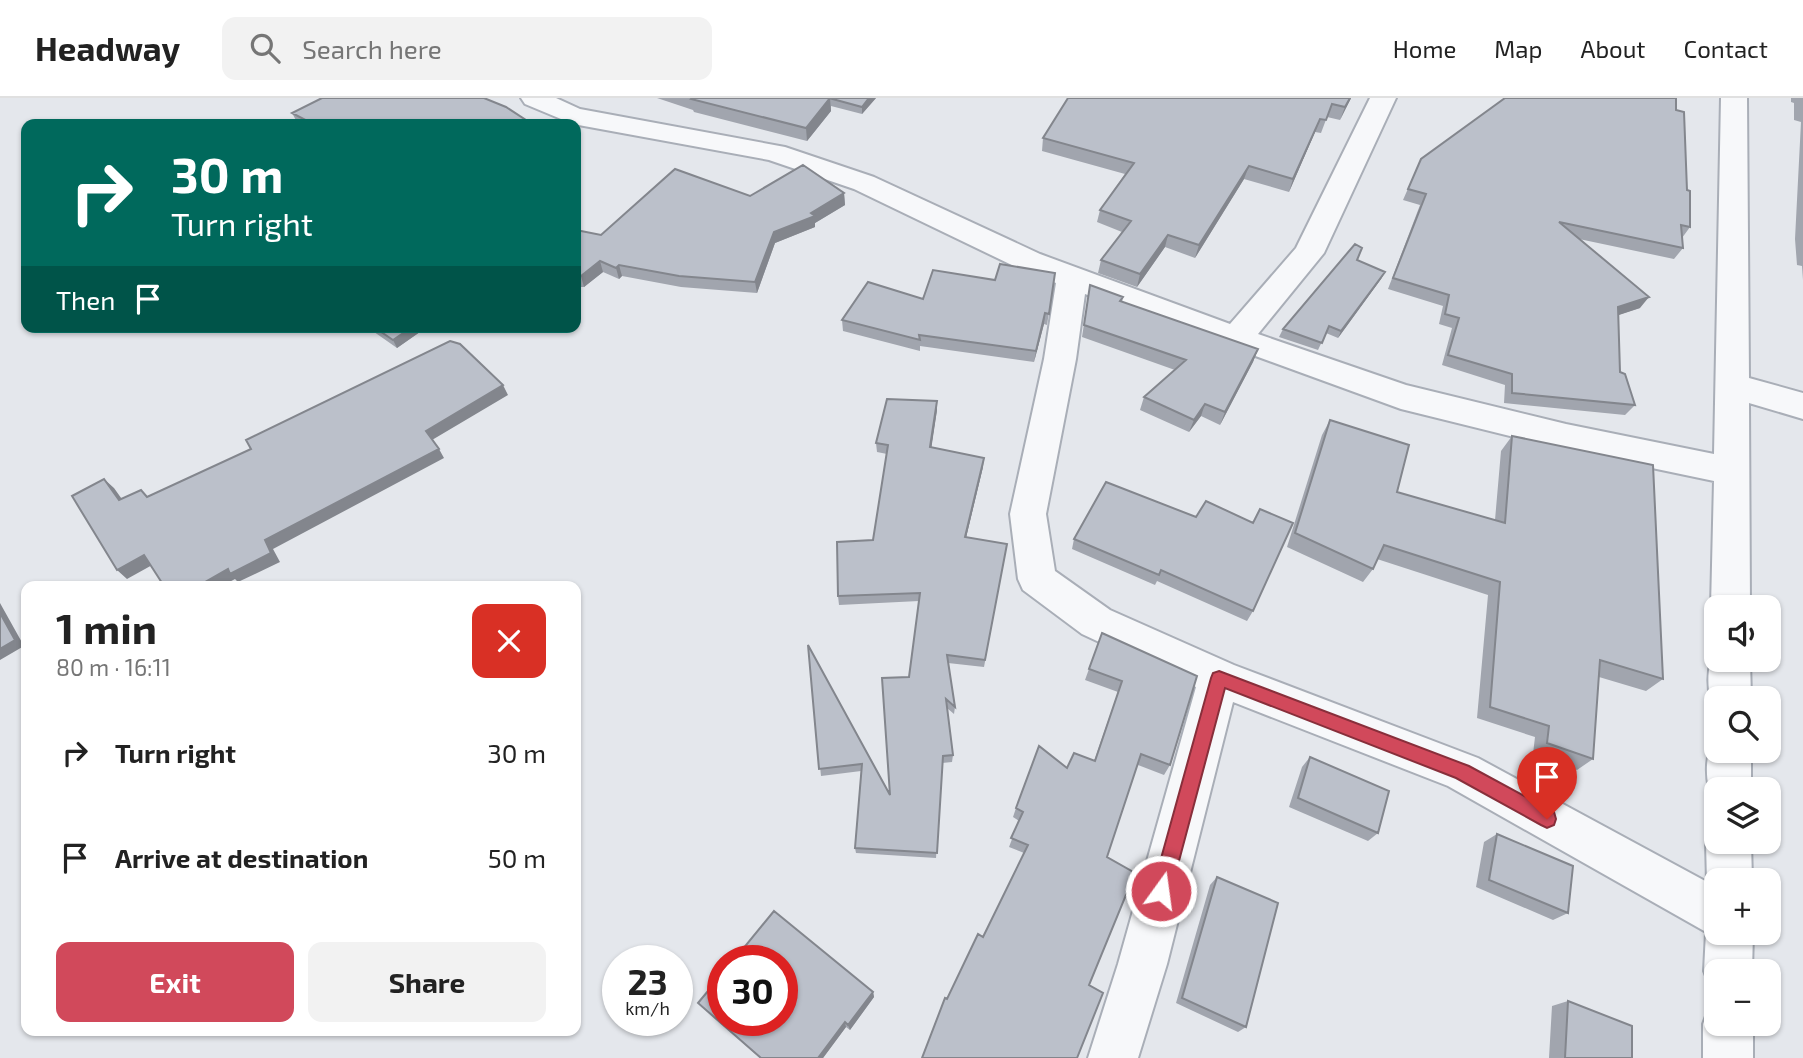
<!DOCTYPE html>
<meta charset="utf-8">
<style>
:root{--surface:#fff;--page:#f2f2f2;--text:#222;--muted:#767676;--line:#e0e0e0;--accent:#d1495b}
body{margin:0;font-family:"Exo 2",sans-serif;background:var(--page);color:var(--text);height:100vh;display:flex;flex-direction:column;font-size:26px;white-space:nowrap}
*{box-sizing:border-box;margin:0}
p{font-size:23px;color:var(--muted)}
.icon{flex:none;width:38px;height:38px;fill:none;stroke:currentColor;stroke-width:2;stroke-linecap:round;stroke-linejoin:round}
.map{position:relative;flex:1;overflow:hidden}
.panel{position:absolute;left:21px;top:483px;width:560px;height:455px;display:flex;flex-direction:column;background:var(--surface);border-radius:14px;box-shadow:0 2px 5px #0004}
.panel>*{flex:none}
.top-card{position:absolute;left:21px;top:21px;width:560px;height:214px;border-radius:14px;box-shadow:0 2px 5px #0004;background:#00695c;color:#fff;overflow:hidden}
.controls{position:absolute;left:1704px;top:497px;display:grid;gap:14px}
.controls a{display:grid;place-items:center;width:77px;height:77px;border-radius:14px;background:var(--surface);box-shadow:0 2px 5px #0004;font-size:35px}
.speed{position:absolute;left:602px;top:847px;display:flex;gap:14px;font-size:35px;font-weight:700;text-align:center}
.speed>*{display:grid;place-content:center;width:91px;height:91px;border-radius:50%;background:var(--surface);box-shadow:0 2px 5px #0004;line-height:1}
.speed small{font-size:18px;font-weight:400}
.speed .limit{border:10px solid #d22;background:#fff;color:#111}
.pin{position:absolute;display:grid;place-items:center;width:60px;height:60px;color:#fff;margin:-72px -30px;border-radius:50% 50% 50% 0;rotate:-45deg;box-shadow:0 0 7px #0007}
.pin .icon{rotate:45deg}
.me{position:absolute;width:77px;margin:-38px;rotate:14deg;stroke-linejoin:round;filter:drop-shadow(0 0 5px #0008)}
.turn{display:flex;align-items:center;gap:24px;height:147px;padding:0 35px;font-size:32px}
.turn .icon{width:91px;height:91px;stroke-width:2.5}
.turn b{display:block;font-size:49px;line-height:60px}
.then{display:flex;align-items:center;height:66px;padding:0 35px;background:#0003;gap:14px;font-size:26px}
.round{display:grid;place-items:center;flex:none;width:74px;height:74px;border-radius:14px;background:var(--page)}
.summary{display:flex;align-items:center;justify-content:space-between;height:119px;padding:0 35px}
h1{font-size:42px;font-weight:700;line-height:52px}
.cta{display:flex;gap:14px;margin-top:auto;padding:14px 35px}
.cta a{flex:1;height:80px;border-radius:14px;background:var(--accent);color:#fff;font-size:28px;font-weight:700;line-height:80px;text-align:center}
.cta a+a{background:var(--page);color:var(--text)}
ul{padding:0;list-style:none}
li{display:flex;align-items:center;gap:21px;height:105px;padding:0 35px}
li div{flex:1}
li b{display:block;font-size:26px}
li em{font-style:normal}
header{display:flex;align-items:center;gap:42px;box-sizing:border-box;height:98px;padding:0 35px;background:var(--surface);border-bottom:2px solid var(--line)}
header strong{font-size:33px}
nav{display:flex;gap:38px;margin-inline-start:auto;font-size:24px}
.search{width:490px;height:63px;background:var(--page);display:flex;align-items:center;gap:18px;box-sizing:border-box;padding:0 24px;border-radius:14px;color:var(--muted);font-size:26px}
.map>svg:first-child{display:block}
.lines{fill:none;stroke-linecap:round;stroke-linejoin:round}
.minor-casing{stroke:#a9aeb7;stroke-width:4}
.minor{fill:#f7f8fa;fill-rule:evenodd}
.wall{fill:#a1a5ae}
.shaded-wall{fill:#83868d}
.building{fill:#bbc0ca;stroke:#83868d;stroke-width:2}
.route{fill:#d1495b;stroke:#882f3b;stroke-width:2}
</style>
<header>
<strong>Headway</strong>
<div class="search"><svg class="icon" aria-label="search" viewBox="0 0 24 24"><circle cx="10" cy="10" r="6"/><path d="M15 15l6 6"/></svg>Search here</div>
<nav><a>Home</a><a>Map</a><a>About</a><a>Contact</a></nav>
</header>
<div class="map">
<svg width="1803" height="960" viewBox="0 0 1803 960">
<rect width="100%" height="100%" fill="#e4e7ec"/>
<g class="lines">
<g class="minor-casing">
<path id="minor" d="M521 0H556L580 11 785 49 874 79 1040 156 1230 226 1296 150 1370 0H1396L1324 155 1258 236 1406 287 1566 326 1714 356 1721 0H1747L1749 280 1803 295V321L1749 305 1750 509H1717V520L1711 509 1714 383 1566 352 1401 311 1085 196 1076 261 1046 416 1055 473 1110 512 1234 567 1478 660 1707 784 1706 744 1713 728 1717 727V744H1751L1752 782H1717V835H1753L1752 873H1717V893L1711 890 1704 873 1706 834 1448 688 1233 604 1167 866 1138 960H1088L1118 866 1196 589 1082 536 1023 492 1018 481 1010 416 1044 261 1056 185 1018 170 854 91 769 62 573 26 525 6Z
M1717 549V562H1750L1751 600H1717V614C1705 598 1706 565 1717 549Z
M1717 638V653H1751V691H1717V707L1714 706C1705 686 1703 655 1717 638Z
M1717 906V926H1753V960H1703V926L1710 908Z"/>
</g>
<use href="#minor" class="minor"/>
</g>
<path class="wall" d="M657 0H876L862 16 831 8V13L807 43 694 14 693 12Z
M1351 0 1340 22 1327 19 1321 35 1315 34 1289 94 1244 81 1195 160 1165 149 1137 189 1098 175 1101 162 1122 134 1097 124 1100 112 1125 76 1042 53 1043 40Z
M1791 0H1803V182L1802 168 1797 167 1795 141 1801 24 1794 22V5L1791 4Z
M1676 12 1687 92 1690 129 1682 140 1683 150 1674 161 1579 141 1640 210 1618 217 1620 274 1635 307 1625 317 1504 305 1505 287 1442 267 1452 230 1439 226 1443 208 1388 191 1420 107 1403 102 1421 61Z
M292 15 532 26H298Z
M844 95 845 107 815 125V129L775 145 757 195 681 189 622 178 619 181 603 174 584 189H576V132L601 137 750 98Z
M1357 162 1385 174 1381 181 1338 240 1326 235 1318 252 1279 239 1283 231Z
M1055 175 1047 227 1044 226 1034 264 920 248V253L843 233 842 222 995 182Z
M1090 187 1123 199 1122 204 1258 251 1253 264 1220 327 1201 318 1189 334 1140 312 1144 299 1175 272 1082 239Z
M367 229H427L397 250Z
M937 312 931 350 983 369 966 440 1007 446 984 569 948 565 955 609 954 616 947 610 953 657 952 664 942 665 936 760 856 755 855 750 861 673 821 678 808 547 890 696 909 579 919 503 839 507 838 498 873 442 887 356 877 354 876 345Z
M1330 322 1397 394 1495 422 1501 353 1512 338 1663 581 1646 593 1599 579 1593 661 1577 672 1533 656 1535 639 1477 620 1488 497 1377 461 1373 471 1363 484 1287 449 1322 337Z
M1106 384 1253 513 1247 523 1157 483 1155 487 1072 451 1074 441Z
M1102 535 1170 667 1164 677 1138 667 947 901 983 839 1024 755 1009 749 1019 723 1013 719 1016 710 1067 670 1094 663 1118 594 1085 582Z
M1310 659 1378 735 1368 743 1289 709 1302 669Z
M1497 736 1568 815 1553 822 1476 789 1484 744Z
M1217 779 1246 929 1238 934 1176 905 1210 787Z
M873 894 874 899 850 932 846 929 823 960H760L698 905Z
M1568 903 1632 960H1549L1552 908Z"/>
<path class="shaded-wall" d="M830 0 831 13 807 43 806 30Z
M869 0H876L862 16V9Z
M1350 0H1351L1340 22 1345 9Z
M1320 21 1315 34 1289 94 1293 81Z
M1249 68 1244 81 1195 160 1199 147Z
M844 95 845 107 815 125V129L775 145 757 195 755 184 774 134 811 115Z
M1168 137 1165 149 1137 189 1140 176Z
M600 163 603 174 584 189 581 178Z
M619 167 622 178 619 181 616 170Z
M1385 174 1381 181 1338 240 1341 233Z
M1649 199 1640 210 1610 220 1618 209Z
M1045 215 1044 226 1034 264 1036 253Z
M412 229H427L397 250 393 242Z
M1258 251 1253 264 1220 327 1225 314Z
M503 287 508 297 432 342 426 333Z
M937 303V312L930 359V349Z
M1205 306 1201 318 1189 334 1194 322Z
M439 351 444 360 273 451 280 464 238 484 235 481 222 488H198L265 442Z
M984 360 983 369 964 448 965 439Z
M104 381 114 390 129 411 119 402Z
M144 457 154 466 127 481 117 472Z
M0 505 24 548 0 562Z
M873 894 874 899 850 932 848 927Z
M845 924 846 929 823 960H818Z"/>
<path class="building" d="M322 0H484L506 9 532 26H313L292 15Z
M692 0H830L806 30 691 1Z
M829 0H869L862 9Z
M1068 0H1350L1345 9 1332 6 1326 22 1320 21 1293 81 1249 68 1199 147 1168 137 1140 176 1101 162 1131 123 1100 112 1134 65 1043 40Z
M1505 0H1676V12L1684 14 1687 92 1690 93V129L1681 127 1683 150 1559 124 1649 199 1618 209 1620 274 1625 276 1635 307 1512 295V276L1448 257 1459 220 1445 216 1449 197 1393 180 1426 96 1408 91 1421 61Z
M803 67 844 95 811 115 815 118 774 134 755 184 679 178 619 167 616 170 600 163 581 178H576V132L601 137 675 71 750 98Z
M1355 146 1362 150 1357 162 1385 174 1341 233 1329 228 1322 245 1283 231Z
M1000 166 1055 175 1049 216 1045 215 1036 253 919 237 920 242 842 222 868 184 923 201 933 172 995 182Z
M1090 187 1123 199 1120 203 1258 251 1225 314 1205 306 1194 322 1144 299 1186 262 1084 227Z
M374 229H412L393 242Z
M450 243 460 246 503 287 426 333 439 351 265 442 271 455 230 476 228 471 198 488H164L144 457 117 472 72 398 104 381 119 402 141 392 147 399 251 351 246 342Z
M887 301 937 303 930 349 984 360 965 439 1007 446 985 562 947 557 955 609 946 601 953 657 943 658 937 755 855 750 862 666 819 671 808 547 890 697 882 580 909 579 920 495 838 498 837 444 873 442 888 347 876 345Z
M1330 322 1409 347 1397 394 1505 425 1512 338 1653 367 1663 581 1600 562 1593 661 1547 645 1549 628 1490 609 1500 484 1384 447 1373 471 1295 435Z
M1106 384 1196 419 1206 403 1253 425 1260 411 1293 425 1253 513 1161 472 1159 477 1074 441Z
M0 515 15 542 0 551Z
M1102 535 1197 578 1170 667 1141 656 1107 759 1135 775 1089 887 1103 895 1077 960H922L945 900 947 901 978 836 983 839 1028 747 1011 740 1023 714 1016 710 1039 648 1067 670 1074 655 1095 663 1122 583 1089 571Z
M1310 659 1389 693 1378 735 1298 700Z
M1497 736 1573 768 1568 815 1489 782Z
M1217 779 1278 805 1246 929 1182 900Z
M774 813 873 894 848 927 845 924 818 960H761L698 905 723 875V922H782V863H733Z
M1568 903 1632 928V960H1565Z"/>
<path class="route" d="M1219 573 1469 668 1554 714 1556 721 1554 727 1547 730 1541 727 1456 680 1225 590 1171 793 1168 800 1161 803 1154 800 1152 793 1211 580 1213 575Z"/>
</svg>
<div class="controls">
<a><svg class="icon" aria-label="sound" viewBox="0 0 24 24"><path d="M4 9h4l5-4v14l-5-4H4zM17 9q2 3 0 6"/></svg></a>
<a><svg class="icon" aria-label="search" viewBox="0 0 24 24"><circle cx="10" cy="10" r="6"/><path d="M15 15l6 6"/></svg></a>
<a><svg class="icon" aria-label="layers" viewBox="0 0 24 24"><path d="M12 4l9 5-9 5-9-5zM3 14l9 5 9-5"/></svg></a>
<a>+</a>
<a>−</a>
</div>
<div class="speed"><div>23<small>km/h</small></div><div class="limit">30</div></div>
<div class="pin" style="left:1547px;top:721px;background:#d93025"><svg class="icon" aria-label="arrive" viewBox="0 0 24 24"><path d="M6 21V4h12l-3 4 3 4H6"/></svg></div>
<svg class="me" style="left:1161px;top:793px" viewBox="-20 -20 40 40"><circle r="17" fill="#d1495b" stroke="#fff" stroke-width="3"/><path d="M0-11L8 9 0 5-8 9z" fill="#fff"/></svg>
<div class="top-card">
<div class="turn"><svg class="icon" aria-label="right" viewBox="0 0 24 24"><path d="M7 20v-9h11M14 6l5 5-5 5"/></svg><div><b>30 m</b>Turn right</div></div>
<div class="then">Then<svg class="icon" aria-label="arrive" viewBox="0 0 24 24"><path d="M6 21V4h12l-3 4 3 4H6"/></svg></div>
</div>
<section class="panel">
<div class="summary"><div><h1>1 min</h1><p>80 m · 16:11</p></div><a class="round" style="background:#d93025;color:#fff"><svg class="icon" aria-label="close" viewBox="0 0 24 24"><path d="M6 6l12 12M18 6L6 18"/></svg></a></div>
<ul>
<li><svg class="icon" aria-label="right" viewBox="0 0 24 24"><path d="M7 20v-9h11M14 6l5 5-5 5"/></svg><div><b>Turn right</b></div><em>30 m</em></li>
<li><svg class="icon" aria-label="arrive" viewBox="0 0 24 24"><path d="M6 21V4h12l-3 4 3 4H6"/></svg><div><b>Arrive at destination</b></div><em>50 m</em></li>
</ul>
<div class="cta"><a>Exit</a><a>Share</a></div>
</section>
</div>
